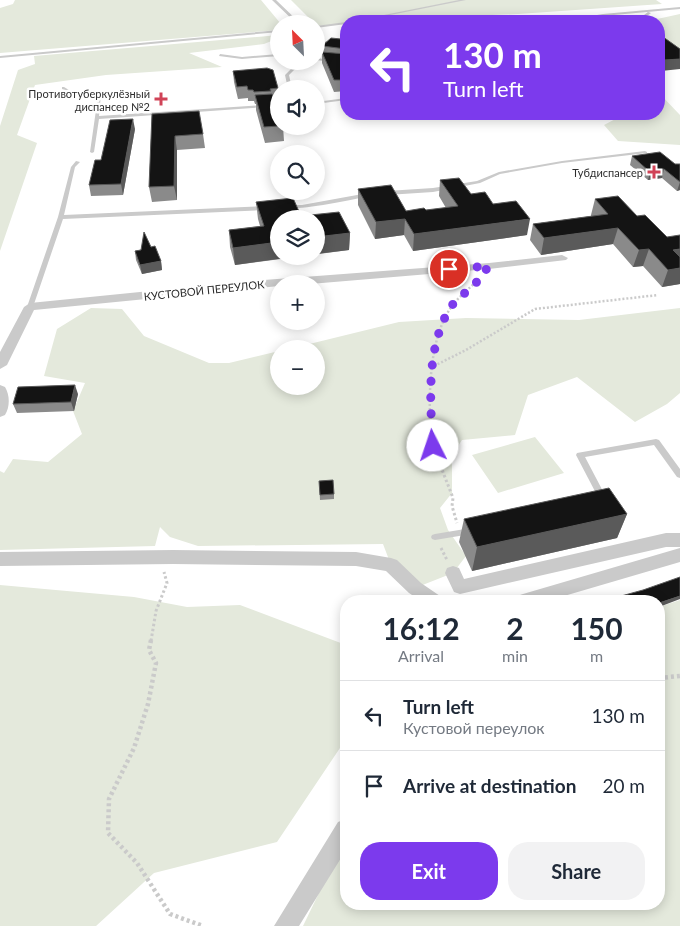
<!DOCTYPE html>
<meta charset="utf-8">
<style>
:root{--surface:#fff;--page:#f2f2f3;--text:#1f2937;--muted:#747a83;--line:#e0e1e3;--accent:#7c3aed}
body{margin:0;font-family:Lato,sans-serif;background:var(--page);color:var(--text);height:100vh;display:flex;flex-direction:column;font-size:19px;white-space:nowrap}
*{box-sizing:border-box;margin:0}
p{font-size:16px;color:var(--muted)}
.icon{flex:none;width:28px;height:28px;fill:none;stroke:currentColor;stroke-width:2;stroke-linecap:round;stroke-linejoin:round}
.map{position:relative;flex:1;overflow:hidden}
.drawer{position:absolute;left:340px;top:595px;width:325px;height:315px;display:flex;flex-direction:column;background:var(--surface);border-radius:20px;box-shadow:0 2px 12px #0003}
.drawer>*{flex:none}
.guide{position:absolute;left:340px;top:15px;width:325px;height:105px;border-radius:20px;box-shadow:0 2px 12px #0003;background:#7c3aed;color:#fff;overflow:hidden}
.needle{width:32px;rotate:336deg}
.buttons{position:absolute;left:270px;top:15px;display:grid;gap:10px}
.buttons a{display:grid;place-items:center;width:55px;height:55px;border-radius:50%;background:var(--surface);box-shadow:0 2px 12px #0003;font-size:25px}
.pin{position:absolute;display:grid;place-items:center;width:42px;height:42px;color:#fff;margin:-21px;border:2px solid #fff;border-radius:50%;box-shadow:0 1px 5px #0007}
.me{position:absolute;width:55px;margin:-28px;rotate:356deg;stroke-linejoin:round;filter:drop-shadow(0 0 4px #0008)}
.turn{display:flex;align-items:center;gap:18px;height:105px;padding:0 20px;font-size:22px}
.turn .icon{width:65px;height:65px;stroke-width:2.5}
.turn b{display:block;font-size:35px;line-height:42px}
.eta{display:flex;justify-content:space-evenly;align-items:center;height:85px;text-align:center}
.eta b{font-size:30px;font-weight:700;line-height:35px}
.action{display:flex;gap:10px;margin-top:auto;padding:10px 20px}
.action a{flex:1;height:58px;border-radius:20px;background:var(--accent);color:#fff;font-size:20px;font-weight:700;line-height:58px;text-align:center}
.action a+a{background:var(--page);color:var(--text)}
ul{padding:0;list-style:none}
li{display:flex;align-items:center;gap:15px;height:70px;padding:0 20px;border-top:1px solid var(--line)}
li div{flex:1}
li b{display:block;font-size:19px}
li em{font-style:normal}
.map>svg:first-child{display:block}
.green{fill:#e4e9dc}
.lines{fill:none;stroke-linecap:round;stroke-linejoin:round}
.path-far2{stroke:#cacaca;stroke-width:2.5;stroke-dasharray:2 2;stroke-linecap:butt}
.path-far1{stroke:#cacaca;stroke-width:3;stroke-dasharray:2.5 2.5;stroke-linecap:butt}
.path{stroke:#cacaca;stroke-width:4.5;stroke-dasharray:3 3;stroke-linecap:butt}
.service{fill:#cacaca;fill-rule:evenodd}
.minor{fill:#cacaca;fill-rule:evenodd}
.wall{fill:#8a8a8a}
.shaded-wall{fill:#5a5a5a}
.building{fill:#141414;stroke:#5a5a5a}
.route{stroke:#7c3aed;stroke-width:9;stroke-dasharray:0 16.2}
.poi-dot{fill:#d04357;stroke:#fff;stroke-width:2}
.labels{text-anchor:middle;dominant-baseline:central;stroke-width:5;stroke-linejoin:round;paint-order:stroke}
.far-poi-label{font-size:11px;fill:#2d2d2d;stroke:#fff;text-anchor:end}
.far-street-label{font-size:11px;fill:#2d2d2d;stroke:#fff}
</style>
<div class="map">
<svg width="680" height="926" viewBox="0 0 680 926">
<rect width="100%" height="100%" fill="#fff"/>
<path class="green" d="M15 0H261L281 24H279V30L0 53V8L13 4Z
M291 0H656L662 4 518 14 346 21V24L317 26Z
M680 14V58C674 49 670 39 659 36V21H648Z
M279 35V38L264 44 189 53 222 67 106 75 35 85 17 135 37 143 0 251V126L18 70 35 64 34 56Z
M659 93 680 115V145L618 141 604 125 625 114H659Z
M91 308 122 309 144 336 209 363H229L279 351V386H316V349H289L399 322 466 318 579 320 680 308V393L667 404 635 422 577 377 528 395 515 435 462 440 452 455V493L440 508 448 530 466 556 453 573 415 588 391 565 383 544 198 546 170 537 160 527 155 546 0 550V471L4 473 13 459 48 462 82 434 73 411 85 383 44 376 57 329Z
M535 437 564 473 498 493 472 455Z
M0 585 134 597 187 607 240 605 346 645V739L277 842 154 873 96 926H0Z
M680 600V926H303L346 837V904H659V607Z"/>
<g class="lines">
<path class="path-far2" d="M434 366 466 350 535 309 658 295
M430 418C429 383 431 335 452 306 460 295 471 288 479 278"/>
<path class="path-far1" d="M430 417 436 454 453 498 452 506 457 523
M441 548 447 560
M151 641 156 611 167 583 164 572"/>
<path class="path" d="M151 640 149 650 156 663 148 704 134 748 109 799 108 833 137 863 170 914 203 926
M659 678 680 676"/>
<path class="service" d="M272 0H276L301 24H297Z
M459 0H466L360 21H354Z
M680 7V9L603 16 568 21H561L603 14Z
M648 12 651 13 640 21H636Z
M346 22V24L316 28V26Z
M279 30V32L0 58V56Z
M346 40V42L321 44 316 47V44L320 42Z
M220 54 242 57 279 54V56L242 59 219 56Z
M316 58 346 62V64L316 60Z
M299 61H303L289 75 292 89H288L285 75Z
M62 87H64L77 95 101 94 99 116 279 104V106L99 119 94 152 92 153 90 152 98 96 76 97 62 89Z
M346 98V100L316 104V102Z
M645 151 647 152V153L562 163 500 174 480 183 433 192 387 195 384 193 387 191 433 188 477 181 499 172 562 161Z
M76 161 80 162 75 167 64 215 267 206 270 208 267 210 63 219 33 307 32 308H28L27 307 58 217 71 167Z
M368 193 371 195 370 196C354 199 297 212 285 207L288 205H302Z
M656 439 659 440 680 469V478L677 477 654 445 585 457 606 497 605 499H599L576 455 577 453Z
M471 528 474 529 475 531 474 533 471 534 435 540 432 539 431 537 432 535 435 534Z"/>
<path class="minor" d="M562 255 568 258 566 260 489 269 310 284H279V286L34 310 7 365 0 369V352L24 307 30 303 250 281 489 263Z
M0 385 5 387C10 395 10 407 5 415L0 417Z
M666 533H680V547H666L460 594 454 592 445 573 447 568 453 566 459 568 464 579Z
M680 548V562L547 601H514L517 596 523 594Z
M173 550 356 552 391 558 397 560 421 583 440 596 443 601H421L409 593 386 571 356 566 173 564 0 566V552Z
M346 819V850L299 926H274L338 822Z"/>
</g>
<path class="wall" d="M659 34 680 49 661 71 659 70Z
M346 37V91L334 92 322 63V46Z
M233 71 278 88V99L274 100 279 126H283L284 141 265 143 256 110V104H255L254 101H248V98L238 99 234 82Z
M152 114 203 134 205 148 177 150V200L152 202 149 187Z
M135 129 123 195 91 196 89 185Z
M632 156 675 164H680V190L677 191 662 178 648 180 630 165Z
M440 180 493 204 527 235 413 251 404 235 375 239 358 205V189L406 211 426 210 446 208 439 196Z
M595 199 637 216 667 237 680 284 662 287 643 266 633 267 613 244 541 255 530 240 533 224 591 216V215Z
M256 202 301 216 350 233 349 250 235 265 230 247 229 230 260 226 258 219Z
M151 247 161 261 162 270 142 274 136 260 135 251Z
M78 394 74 411 17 413 13 404Z
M319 481 334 494V499L320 500Z
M627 514 617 538 472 571 459 542 464 519Z"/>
<path class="shaded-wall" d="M680 59V69L661 71 664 60Z
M133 119 135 129 123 195 121 184Z
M175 136 177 150V200L174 186Z
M664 169 662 178 648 180 650 172Z
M680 182V190L677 191Z
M405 219 404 235 375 239 376 222Z
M530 219 527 235 413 251 414 234Z
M618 228 613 244 541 255 544 238Z
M350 233 349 250 316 254V237Z
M279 242V256H300L235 265 233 248Z
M649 249 643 266 633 267 639 250Z
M680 249V265L673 250Z
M161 261 162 270 142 274 140 265Z
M680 268V284L662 287 668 270Z
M75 385 78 394 74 411 71 402Z
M627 514 617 538 472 571 477 547Z
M680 596V599L659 607V603Z"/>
<path class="building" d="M659 34 680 49V59L664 60 659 56Z
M344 37H346V49L322 46 331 38 341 39Z
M322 52 346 54V80H334Z
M267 68 273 70 278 88 270 89 271 91 254 92 253 90H248L247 86 237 87 233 71Z
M272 94 279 113V126L264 127 255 95Z
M199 111 203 134 175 136 174 186 149 187 152 114Z
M133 119 121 184 89 185 95 160H101L110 120Z
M660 152 675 164H680V182L664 169 650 172 632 156Z
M459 178 471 194 485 192 493 204 516 201 530 219 414 234 405 219 376 222 358 189 391 185 406 211 424 208 426 210 458 206 440 180Z
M618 196 637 216 645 215 667 237 680 235V249L673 250 680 257V268L668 270 649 249 639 250 618 228 544 238 533 224 608 214 595 199Z
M293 198 301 216 339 212 350 233 316 237V219H279V242L233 248 229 230 264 226 256 202Z
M144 232 151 247 155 246 161 261 140 265 135 251 141 250Z
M75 385 71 402 13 404 18 387Z
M333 480 334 494 320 495 319 481Z
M609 488 627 514 477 547 464 519Z
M680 577V596L659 603V601H603L643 590Z"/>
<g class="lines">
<path class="route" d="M433 446C430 401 426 348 450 308 456 299 467 292 475 284 480 278 484 272 489 266L449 269"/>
</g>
<g class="poi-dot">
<path d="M158.5 91.5h5v5h5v5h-5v5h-5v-5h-5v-5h5z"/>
<path d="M651.5 164.5h5v5h5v5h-5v5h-5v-5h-5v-5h5z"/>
</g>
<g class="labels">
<g class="far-poi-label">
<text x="150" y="93">Противотуберкулёзный<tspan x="150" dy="13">диспансер №2</tspan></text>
<text x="643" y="172">Тубдиспансер</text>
</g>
<g class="far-street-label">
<text transform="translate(204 290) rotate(-6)">КУСТОВОЙ ПЕРЕУЛОК</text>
</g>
</g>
</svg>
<div class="buttons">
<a><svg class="needle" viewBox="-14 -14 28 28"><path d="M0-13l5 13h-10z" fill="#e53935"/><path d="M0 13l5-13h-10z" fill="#747a83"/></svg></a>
<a><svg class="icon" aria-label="sound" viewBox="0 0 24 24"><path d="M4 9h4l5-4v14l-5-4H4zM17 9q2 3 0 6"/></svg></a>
<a><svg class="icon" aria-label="search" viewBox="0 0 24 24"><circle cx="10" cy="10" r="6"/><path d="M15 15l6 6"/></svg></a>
<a><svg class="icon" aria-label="layers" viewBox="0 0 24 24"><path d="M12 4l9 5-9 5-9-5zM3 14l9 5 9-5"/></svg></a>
<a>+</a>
<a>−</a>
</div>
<div class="pin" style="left:449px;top:269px;background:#d93025"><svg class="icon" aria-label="arrive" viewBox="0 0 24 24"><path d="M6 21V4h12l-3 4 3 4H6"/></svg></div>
<svg class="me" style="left:433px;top:446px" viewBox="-20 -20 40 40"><circle r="19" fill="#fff"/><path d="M0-13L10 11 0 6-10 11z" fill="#7c3aed"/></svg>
<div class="guide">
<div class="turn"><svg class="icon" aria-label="left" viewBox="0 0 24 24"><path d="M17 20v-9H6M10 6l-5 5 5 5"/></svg><div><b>130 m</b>Turn left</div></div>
</div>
<section class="drawer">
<div class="eta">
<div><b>16:12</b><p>Arrival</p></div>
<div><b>2</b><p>min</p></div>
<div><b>150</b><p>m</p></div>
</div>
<ul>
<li><svg class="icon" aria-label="left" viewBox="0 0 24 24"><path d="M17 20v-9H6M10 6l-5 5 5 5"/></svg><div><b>Turn left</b><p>Кустовой переулок</p></div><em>130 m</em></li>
<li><svg class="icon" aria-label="arrive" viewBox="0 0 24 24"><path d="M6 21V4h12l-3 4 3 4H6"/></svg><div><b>Arrive at destination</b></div><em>20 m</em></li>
</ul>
<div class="action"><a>Exit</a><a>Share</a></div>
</section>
</div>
